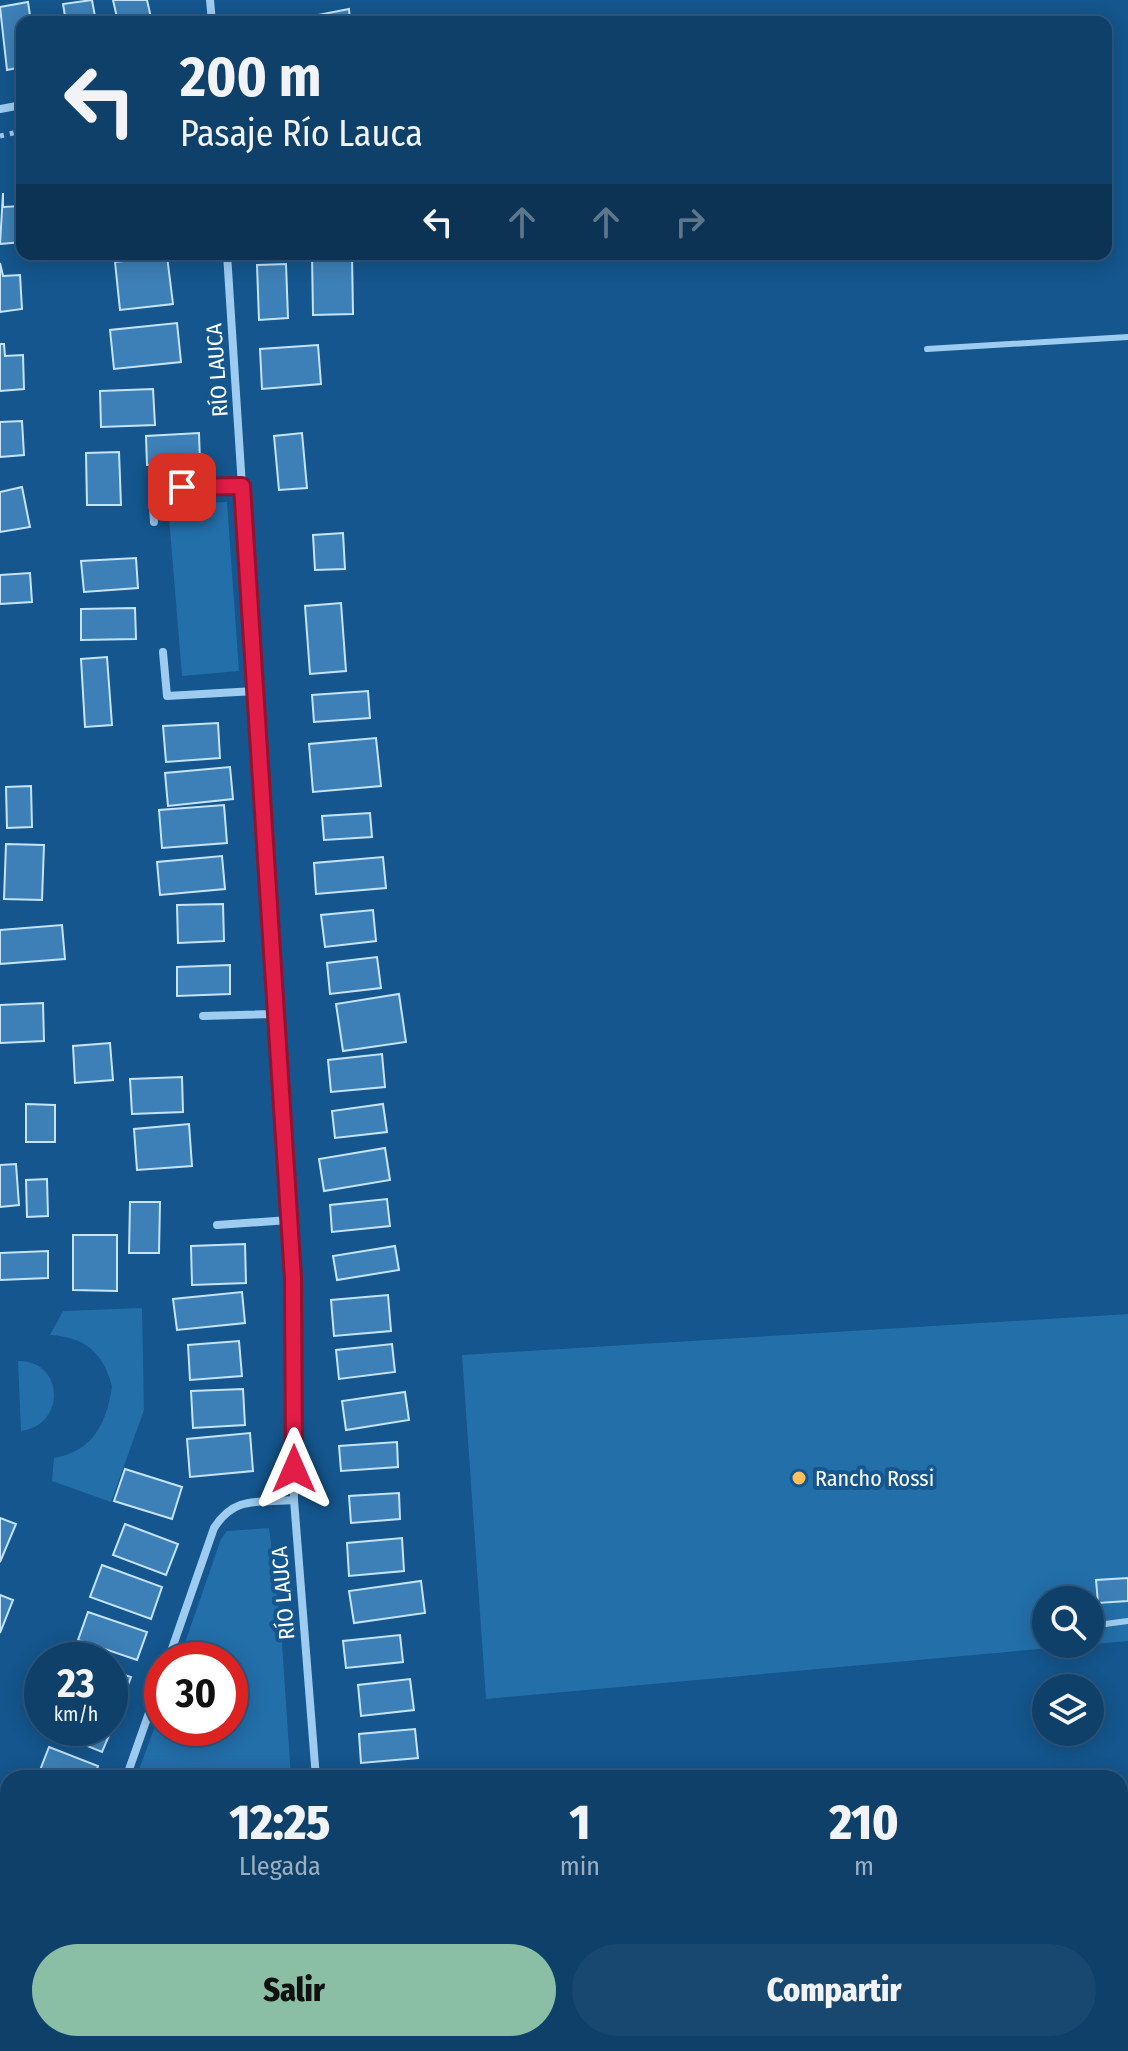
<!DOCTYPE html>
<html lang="es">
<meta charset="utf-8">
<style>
:root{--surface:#0f406a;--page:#184770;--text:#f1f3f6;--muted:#9bafc1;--line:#2f597e;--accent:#8abfa5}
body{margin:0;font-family:"Fira Sans Condensed",sans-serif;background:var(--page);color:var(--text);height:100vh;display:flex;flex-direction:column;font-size:30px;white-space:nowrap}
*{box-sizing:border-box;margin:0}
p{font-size:26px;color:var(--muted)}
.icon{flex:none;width:44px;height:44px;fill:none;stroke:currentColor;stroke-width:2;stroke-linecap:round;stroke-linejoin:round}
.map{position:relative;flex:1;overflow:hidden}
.drawer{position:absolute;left:0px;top:1770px;width:1128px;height:282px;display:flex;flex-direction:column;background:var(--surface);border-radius:24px 24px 0 0;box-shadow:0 4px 20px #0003,0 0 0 2px var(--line)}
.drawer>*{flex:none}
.guide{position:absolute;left:16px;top:16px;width:1096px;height:244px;border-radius:16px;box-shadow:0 4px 20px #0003,0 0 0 2px var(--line);background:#0f406a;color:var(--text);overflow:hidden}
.fabs{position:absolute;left:1032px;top:1586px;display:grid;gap:16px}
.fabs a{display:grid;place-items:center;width:72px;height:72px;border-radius:50%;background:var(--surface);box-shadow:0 4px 20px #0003,0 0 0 2px var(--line);font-size:40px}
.speed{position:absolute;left:24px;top:1642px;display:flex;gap:16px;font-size:40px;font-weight:700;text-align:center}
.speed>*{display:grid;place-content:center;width:104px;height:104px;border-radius:50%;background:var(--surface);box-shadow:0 4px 20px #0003,0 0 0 2px var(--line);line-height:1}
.speed small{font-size:20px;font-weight:400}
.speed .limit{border:12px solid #d22;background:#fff;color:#111}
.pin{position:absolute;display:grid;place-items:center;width:68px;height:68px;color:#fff;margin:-34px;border-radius:16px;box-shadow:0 4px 12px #0006}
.me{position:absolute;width:88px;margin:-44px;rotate:0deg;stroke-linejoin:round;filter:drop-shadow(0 0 6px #0008)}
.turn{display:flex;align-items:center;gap:28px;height:168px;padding:0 32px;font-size:36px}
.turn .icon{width:104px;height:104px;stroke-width:2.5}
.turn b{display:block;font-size:56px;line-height:68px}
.lanes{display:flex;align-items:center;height:76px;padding:0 32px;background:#0003;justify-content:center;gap:40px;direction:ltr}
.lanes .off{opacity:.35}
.eta{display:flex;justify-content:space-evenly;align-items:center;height:136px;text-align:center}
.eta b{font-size:48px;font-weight:800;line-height:56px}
.button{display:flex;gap:16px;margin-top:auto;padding:16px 32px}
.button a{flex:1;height:92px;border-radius:48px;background:var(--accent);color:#111;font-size:32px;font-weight:800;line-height:92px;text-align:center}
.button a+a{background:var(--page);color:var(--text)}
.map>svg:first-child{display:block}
.green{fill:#236faa;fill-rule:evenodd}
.building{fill:#3d80b7;stroke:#c5e4fc;stroke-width:2}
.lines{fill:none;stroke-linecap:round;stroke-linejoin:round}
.path{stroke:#9eccf0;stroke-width:5;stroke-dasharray:4 6;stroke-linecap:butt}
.service{stroke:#9eccf0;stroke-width:6}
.minor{stroke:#9eccf0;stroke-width:8}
.route-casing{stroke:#92132f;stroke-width:20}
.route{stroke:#e11d48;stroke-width:14}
.poi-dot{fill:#ffbf5d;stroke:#14568d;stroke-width:3}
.labels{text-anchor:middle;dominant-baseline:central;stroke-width:8;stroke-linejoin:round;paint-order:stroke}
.street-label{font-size:22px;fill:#fff;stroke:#14568d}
.poi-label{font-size:22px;fill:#fff;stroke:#14568d;text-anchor:start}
</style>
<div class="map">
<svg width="1128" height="2051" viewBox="0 0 1128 2051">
<rect width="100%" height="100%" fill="#14568d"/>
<path class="green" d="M227 502 239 671 182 676 168 505Z
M142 1308 144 1410 111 1502 52 1481 54 1458C93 1451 106 1424 112 1387 104 1353 85 1337 50 1335L63 1311Z
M1128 1314V1641L486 1699 462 1355ZM1046 1600H1090V1644H1046Z
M18 1361C65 1360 66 1426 21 1431Z
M269 1528 281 1628 291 1778H136L162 1707V1728H230V1660H179L221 1539 227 1531Z"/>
<path class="building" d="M92 0 96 22H66L63 4Z
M113 0H147L152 22H118Z
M28 2 31 22H22V67L7 70 0 7Z
M349 9 350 22H319L318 15Z
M3 193V207L21 206 22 242 0 244Z
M312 254H352L353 314 313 315Z
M167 256 173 304 120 310 115 262Z
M0 263 3 276 20 275 22 309 0 312Z
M286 264 288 318 259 320 257 265Z
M177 323 181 362 114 369 110 330Z
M0 344H4L5 356 23 355 24 389 0 391Z
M318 345 321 384 262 389 260 349Z
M153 389 155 425 101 427 100 391Z
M22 421 24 455 0 457V422Z
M199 433 200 462 147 465 146 436Z
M302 433 307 488 279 490 274 436Z
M119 452 121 505H87L86 453Z
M22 487 30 527 0 532V492Z
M343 533 345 569 315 570 313 535Z
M136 558 138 588 84 592 81 561Z
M30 573 32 602 0 604V575Z
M341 603 346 671 310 674 305 606Z
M135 608 136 639 81 640V609Z
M107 657 112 725 85 727 81 659Z
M368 691 370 718 314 722 312 695Z
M218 723 220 758 166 762 163 726Z
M376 738 381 786 313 792 309 744Z
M230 767 233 799 168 806 165 773Z
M31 786 32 827 7 828 6 787Z
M224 805 227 843 162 848 159 810Z
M370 813 372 837 324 840 322 816Z
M6 844 44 845 42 900 4 899Z
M222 856 225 889 160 895 157 862Z
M383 857 386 888 316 894 314 863Z
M223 904 224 941 178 943 177 905Z
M373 910 376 941 325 947 321 915Z
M62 925 65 959 0 964V930Z
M377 957 381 988 330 994 327 963Z
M230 965V994L177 996V967Z
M399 994 406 1042 343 1051 336 1004Z
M43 1003 44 1041 0 1043V1005Z
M110 1043 113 1080 75 1083 73 1046Z
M382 1054 385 1087 331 1092 328 1060Z
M182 1077 183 1112 132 1114 130 1079Z
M26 1104 55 1105V1142H26Z
M383 1104 387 1132 335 1138 332 1111Z
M189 1124 192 1166 137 1170 134 1129Z
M385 1148 390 1180 324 1191 319 1159Z
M16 1164 19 1205 0 1207V1165Z
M47 1179 48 1216 27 1217 26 1180Z
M387 1199 390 1226 332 1232 330 1205Z
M130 1202H160L159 1253H129Z
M73 1235H117V1291L73 1290Z
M245 1244 246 1283 192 1285 191 1246Z
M395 1246 399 1270 337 1280 333 1256Z
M48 1251V1278L0 1280V1253Z
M242 1292 245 1323 177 1330 173 1299Z
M388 1295 391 1331 334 1336 331 1300Z
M239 1341 242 1376 190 1380 188 1345Z
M392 1344 395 1372 339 1379 336 1350Z
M243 1389 245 1425 193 1428 191 1391Z
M405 1392 409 1420 346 1430 342 1401Z
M250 1433 253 1471 190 1477 187 1439Z
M397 1442 398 1467 341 1471 339 1446Z
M125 1469 182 1487 172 1519 114 1501Z
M399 1493 400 1519 351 1523 349 1496Z
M0 1518 16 1524 0 1562Z
M125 1524 178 1544 166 1575 113 1555Z
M402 1538 404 1571 349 1576 347 1543Z
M102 1565 162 1587 151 1619 90 1597Z
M1128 1578V1601L1098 1603 1096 1580Z
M421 1581 425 1613 354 1623 349 1591Z
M0 1595 13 1600 0 1633Z
M88 1612 147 1632 137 1660 78 1640Z
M400 1635 403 1662 346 1668 343 1641Z
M110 1670 131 1677 120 1706 110 1703Z
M410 1679 414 1710 361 1716 358 1685Z
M110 1725 113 1726 102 1752 53 1732 54 1728H110Z
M415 1729 418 1758 361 1763 359 1734Z
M49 1747 98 1766 94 1778H37Z
M5 1832 8 1833V1873L0 1870V1848Z
M8 1904V1935L0 1936V1905Z
M8 1973V2033L0 2035V1975Z
M159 2044H197L200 2051H162Z
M209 2044H250L253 2051H212Z
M309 2044H351L355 2051H297Z
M419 2044H483V2051H419Z"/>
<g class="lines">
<path class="path" d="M0 136 22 131"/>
<path class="service" d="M927 349 1128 337
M1090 1626 1128 1621"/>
<path class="minor" d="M210 0 212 22
M0 109 22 105
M227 254 293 1278 294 1500 316 1778
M154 522 152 488 242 486
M163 652 167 696 255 691
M203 1016 276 1014
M217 1225 289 1220
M168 1660 214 1528C235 1495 259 1503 294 1500
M126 1778 162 1676
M403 2044 406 2051
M43 2051 56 2044"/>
</g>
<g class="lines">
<g class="route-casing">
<path id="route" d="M182 487 242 486 293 1278 294 1469"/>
</g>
<use href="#route" class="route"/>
</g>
<circle class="poi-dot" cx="799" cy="1478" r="8"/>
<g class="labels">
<g class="street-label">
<text transform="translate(217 370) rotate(-94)">RÍO LAUCA</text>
<text transform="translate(283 1593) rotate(-95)">RÍO LAUCA</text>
</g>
<g class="poi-label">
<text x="815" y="1478">Rancho Rossi</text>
</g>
</g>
</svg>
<div class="fabs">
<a><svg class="icon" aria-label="search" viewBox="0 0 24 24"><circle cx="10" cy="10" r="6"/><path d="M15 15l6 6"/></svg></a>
<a><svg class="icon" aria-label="layers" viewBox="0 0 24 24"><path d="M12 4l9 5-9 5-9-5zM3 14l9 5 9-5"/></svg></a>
</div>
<div class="speed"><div>23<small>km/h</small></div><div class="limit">30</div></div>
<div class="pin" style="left:182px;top:487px;background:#d93025"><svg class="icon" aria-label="arrive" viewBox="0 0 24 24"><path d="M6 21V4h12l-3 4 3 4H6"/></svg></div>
<svg class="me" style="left:294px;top:1469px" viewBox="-20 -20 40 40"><path d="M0-17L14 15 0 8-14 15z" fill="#e11d48" stroke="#fff" stroke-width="4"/></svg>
<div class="guide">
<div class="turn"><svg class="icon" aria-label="left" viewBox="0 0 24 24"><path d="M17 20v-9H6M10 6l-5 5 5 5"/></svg><div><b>200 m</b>Pasaje Río Lauca</div></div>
<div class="lanes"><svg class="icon" aria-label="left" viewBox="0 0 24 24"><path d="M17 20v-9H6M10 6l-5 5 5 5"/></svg><svg class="icon off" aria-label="ahead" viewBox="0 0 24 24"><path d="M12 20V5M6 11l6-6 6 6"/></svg><svg class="icon off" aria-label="ahead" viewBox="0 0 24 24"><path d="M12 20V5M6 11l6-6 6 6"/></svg><svg class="icon off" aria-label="right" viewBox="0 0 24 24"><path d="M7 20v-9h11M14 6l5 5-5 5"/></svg></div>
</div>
<section class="drawer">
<div class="eta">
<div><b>12:25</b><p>Llegada</p></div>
<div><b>1</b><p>min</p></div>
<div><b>210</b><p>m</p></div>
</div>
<div class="button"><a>Salir</a><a>Compartir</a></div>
</section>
</div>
